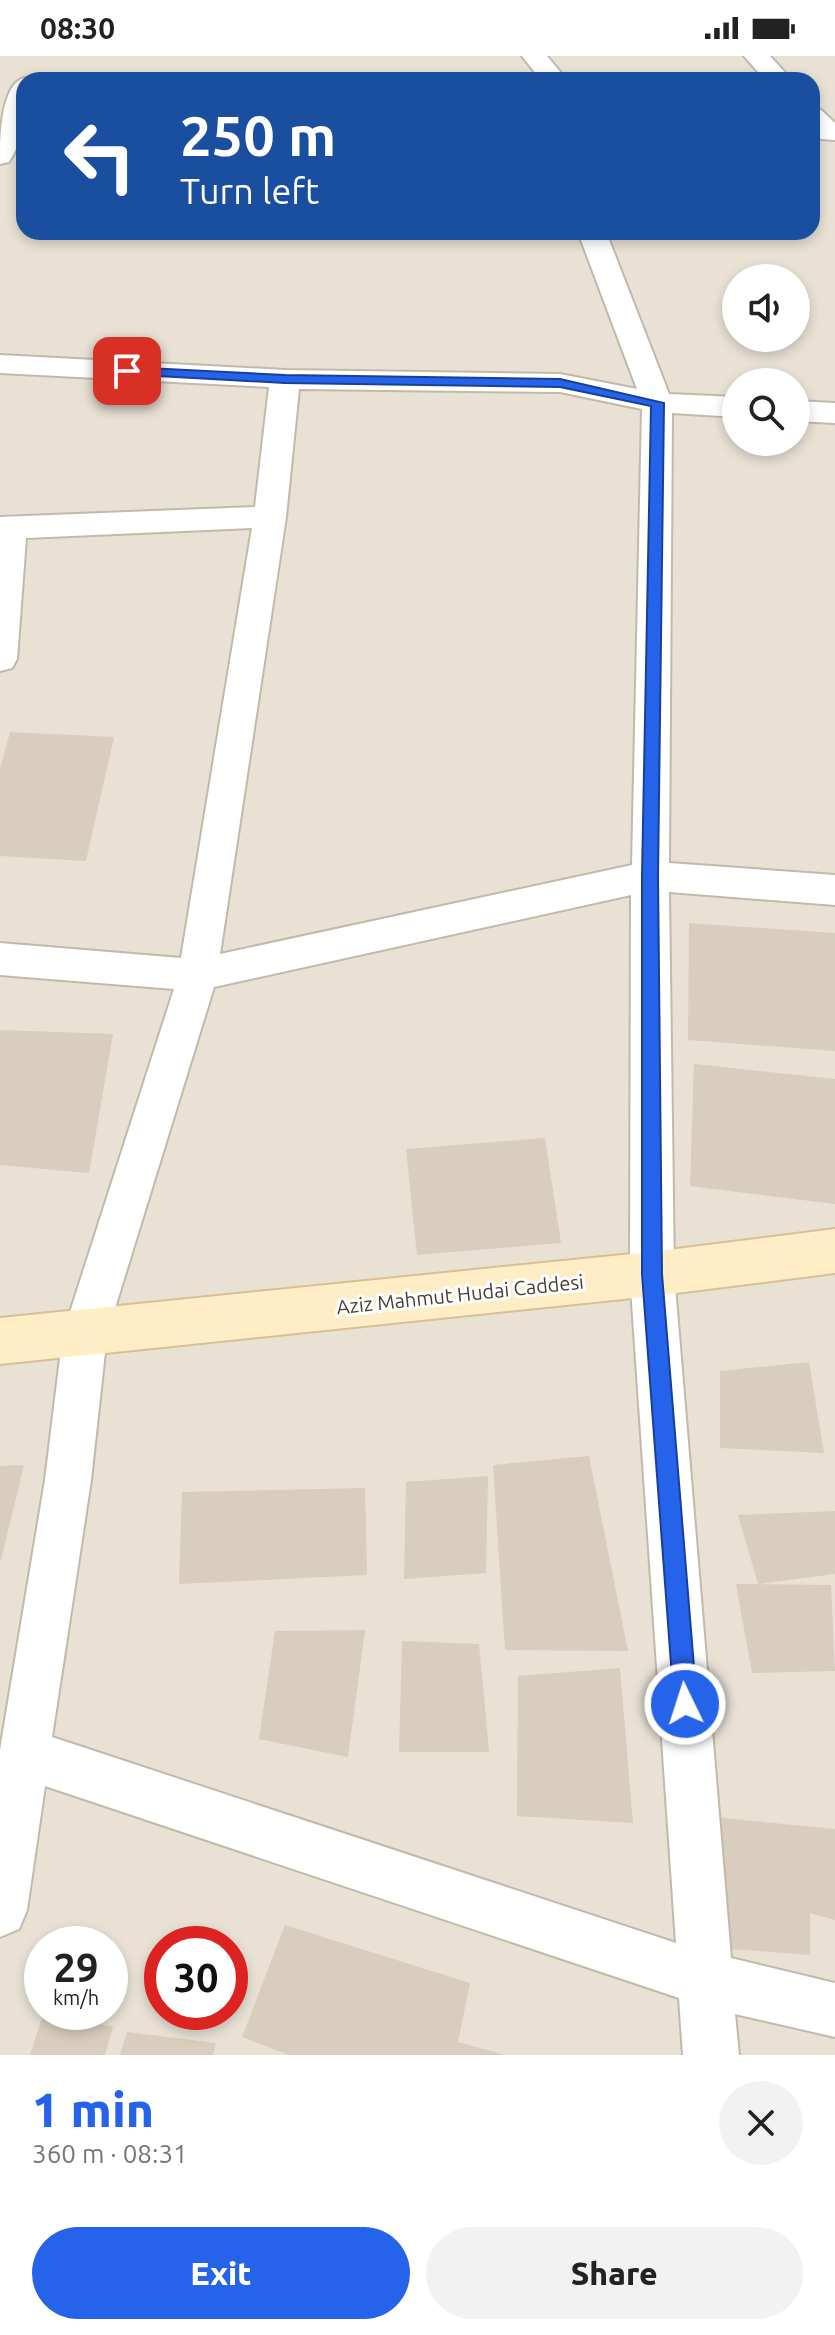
<!DOCTYPE html>
<meta charset="utf-8">
<style>
:root{--surface:#fff;--page:#f2f2f2;--text:#222;--muted:#767676;--accent:#2563eb}
body{margin:0;font-family:Ubuntu,sans-serif;background:var(--page);color:var(--text);height:100vh;display:flex;flex-direction:column;font-size:30px;white-space:nowrap}
*{box-sizing:border-box;margin:0}
p{font-size:26px;color:var(--muted)}
.icon{flex:none;width:44px;height:44px;fill:none;stroke:currentColor;stroke-width:2;stroke-linecap:round;stroke-linejoin:round}
.map{position:relative;height:1999px;overflow:hidden}
.details{display:flex;flex-direction:column;background:var(--surface);flex:1}
.details>*{flex:none}
.banner{position:absolute;left:16px;top:16px;width:804px;height:168px;border-radius:24px;box-shadow:0 4px 12px #0003;background:#1a4fa0;color:#fff;overflow:hidden}
.fabs{position:absolute;left:722px;top:208px;display:grid;gap:16px}
.fabs a{display:grid;place-items:center;width:88px;height:88px;border-radius:50%;background:var(--surface);box-shadow:0 4px 12px #0003;font-size:40px}
.speed{position:absolute;left:24px;top:1870px;display:flex;gap:16px;font-size:40px;font-weight:700;text-align:center}
.speed>*{display:grid;place-content:center;width:104px;height:104px;border-radius:50%;background:var(--surface);box-shadow:0 4px 12px #0003;line-height:1}
.speed small{font-size:20px;font-weight:400}
.speed .limit{border:12px solid #d22;background:#fff;color:#111}
.pin{position:absolute;display:grid;place-items:center;width:68px;height:68px;color:#fff;margin:-34px;border-radius:16px;box-shadow:0 4px 12px #0006}
.me{position:absolute;width:88px;margin:-44px;rotate:356deg;stroke-linejoin:round;filter:drop-shadow(0 0 6px #0008)}
.turn{display:flex;align-items:center;gap:28px;height:168px;padding:0 32px;font-size:36px}
.turn .icon{width:104px;height:104px;stroke-width:2.5}
.turn b{display:block;font-size:56px;line-height:68px}
.round{display:grid;place-items:center;flex:none;width:84px;height:84px;border-radius:42px;background:var(--page)}
.overview{display:flex;align-items:center;justify-content:space-between;height:136px;padding:0 32px}
h1{font-size:48px;font-weight:800;line-height:60px;color:var(--accent)}
.cta{display:flex;gap:16px;margin-top:auto;padding:16px 32px}
.cta a{flex:1;height:92px;border-radius:48px;background:var(--accent);color:#fff;font-size:32px;font-weight:800;line-height:92px;text-align:center}
.cta a+a{background:var(--page);color:var(--text)}
.status{display:flex;justify-content:space-between;align-items:center;height:56px;padding:0 40px;background:var(--surface);direction:ltr}
.status svg{height:22px;fill:currentColor}
.map>svg:first-child{display:block}
.residential{fill:#e8e1d4;fill-rule:evenodd}
.building{fill:#d9cdbe}
.lines{fill:none;stroke-linecap:round;stroke-linejoin:round}
.street-casing{stroke:#c3b9ab;stroke-width:4}
.secondary-casing{stroke:#d7c193;stroke-width:4}
.street{fill:#fff;fill-rule:evenodd}
.secondary{fill:#ffedc5;fill-rule:evenodd}
.route{fill:#2563eb;stroke:#184099;stroke-width:2}
.labels{text-anchor:middle;dominant-baseline:central;stroke-width:6;stroke-linejoin:round;paint-order:stroke}
.street-label{font-size:20px;fill:#473f35;stroke:#fff}
</style>
<div class="status"><b>08:30</b><svg viewBox="0 0 49 12"><path d="M0 12V9h3v3zM5 12V6h3v6zM10 12V3h3v9zM15 12V0h3v12zM26 1h20v11H26zM47 4h2v5h-2z"/></svg></div>
<div class="map">
<svg width="835" height="1999" viewBox="0 0 835 1999">
<rect width="100%" height="100%" fill="#f4efe6"/>
<path class="residential" d="M0 0H835V1999H0ZM24 24H812V176H24ZM736 222H796V282H736ZM736 326H796V386H736ZM42 1888H110V1956H42ZM162 1888H230V1956H162Z"/>
<path class="building" d="M10 676 114 681 86 805 0 800V713Z
M689 867 835 877V995L688 984Z
M0 974 113 978 89 1117 0 1109Z
M694 1008 835 1023V1148L690 1130Z
M545 1082 561 1187 417 1199 406 1093Z
M809 1306 824 1397 720 1392V1315Z
M589 1400 628 1595 505 1594 493 1409Z
M24 1409 1 1504H0V1410Z
M488 1420 486 1517 404 1523 406 1426Z
M365 1432 367 1519 179 1528 182 1436Z
M835 1455V1518L758 1528 738 1459Z
M736 1528 831 1529 835 1615 752 1617Z
M365 1574 348 1701 259 1683 275 1575Z
M402 1585 479 1588 489 1696H399Z
M620 1612 633 1767 517 1760 518 1620Z
M712 1761 835 1773V1864L810 1857V1899L732 1893Z
M285 1869 470 1927 458 1986 505 1999H289L242 1981Z
M44 1956 113 1971 105 1999H30Z
M127 1976 216 1987 213 1999H120Z"/>
<g class="lines">
<g class="street-casing">
<path id="street" d="M522 0H547L567 24H541Z
M744 0H770L792 24H765Z
M24 22 30 24H24C24 52 26 81 9 106L0 108C0 85 0 29 24 22Z
M812 51 821 54 835 67V84L821 83 812 74Z
M578 176H606L669 338 736 341V361L672 357 669 807 835 819V849L669 836 674 1218 731 1902 835 1927V1981L735 1958 739 1999H683L679 1942 45 1730 27 1854 19 1873 0 1881V1694L45 1424 63 1278 174 933 0 919V887L181 902 252 472 26 482 17 603 12 612 0 615V461L255 451 269 331 0 317V299L285 314 560 318 637 333ZM299 333 560 336 642 353 632 809 220 898 286 461ZM631 839 630 1218 676 1887 52 1681 91 1424 107 1278 214 931Z
M796 345 835 347V367L796 365Z"/>
</g>
<g class="secondary-casing">
<path id="secondary" d="M835 1173V1217L652 1240 0 1308V1262L652 1196Z"/>
</g>
<use href="#street" class="street"/>
<use href="#secondary" class="secondary"/>
</g>
<path class="route" d="M127 311 285 319 560 323 664 347 658 820 662 1218 697 1648 693 1656 685 1659 677 1656 674 1648 642 1218V820L651 350 560 331 285 327 122 318 120 315Z"/>
<g class="labels">
<g class="street-label">
<text transform="translate(460 1238) rotate(-6)">Aziz Mahmut Hudai Caddesi</text>
</g>
</g>
</svg>
<div class="fabs">
<a><svg class="icon" aria-label="sound" viewBox="0 0 24 24"><path d="M4 9h4l5-4v14l-5-4H4zM17 9q2 3 0 6"/></svg></a>
<a><svg class="icon" aria-label="search" viewBox="0 0 24 24"><circle cx="10" cy="10" r="6"/><path d="M15 15l6 6"/></svg></a>
</div>
<div class="speed"><div>29<small>km/h</small></div><div class="limit">30</div></div>
<div class="pin" style="left:127px;top:315px;background:#d93025"><svg class="icon" aria-label="arrive" viewBox="0 0 24 24"><path d="M6 21V4h12l-3 4 3 4H6"/></svg></div>
<svg class="me" style="left:685px;top:1648px" viewBox="-20 -20 40 40"><circle r="17" fill="#2563eb" stroke="#fff" stroke-width="3"/><path d="M0-11L8 9 0 5-8 9z" fill="#fff"/></svg>
<div class="banner">
<div class="turn"><svg class="icon" aria-label="left" viewBox="0 0 24 24"><path d="M17 20v-9H6M10 6l-5 5 5 5"/></svg><div><b>250 m</b>Turn left</div></div>
</div>
</div>
<section class="details">
<div class="overview"><div><h1>1 min</h1><p>360 m · 08:31</p></div><a class="round"><svg class="icon" aria-label="close" viewBox="0 0 24 24"><path d="M6 6l12 12M18 6L6 18"/></svg></a></div>
<div class="cta"><a>Exit</a><a>Share</a></div>
</section>
